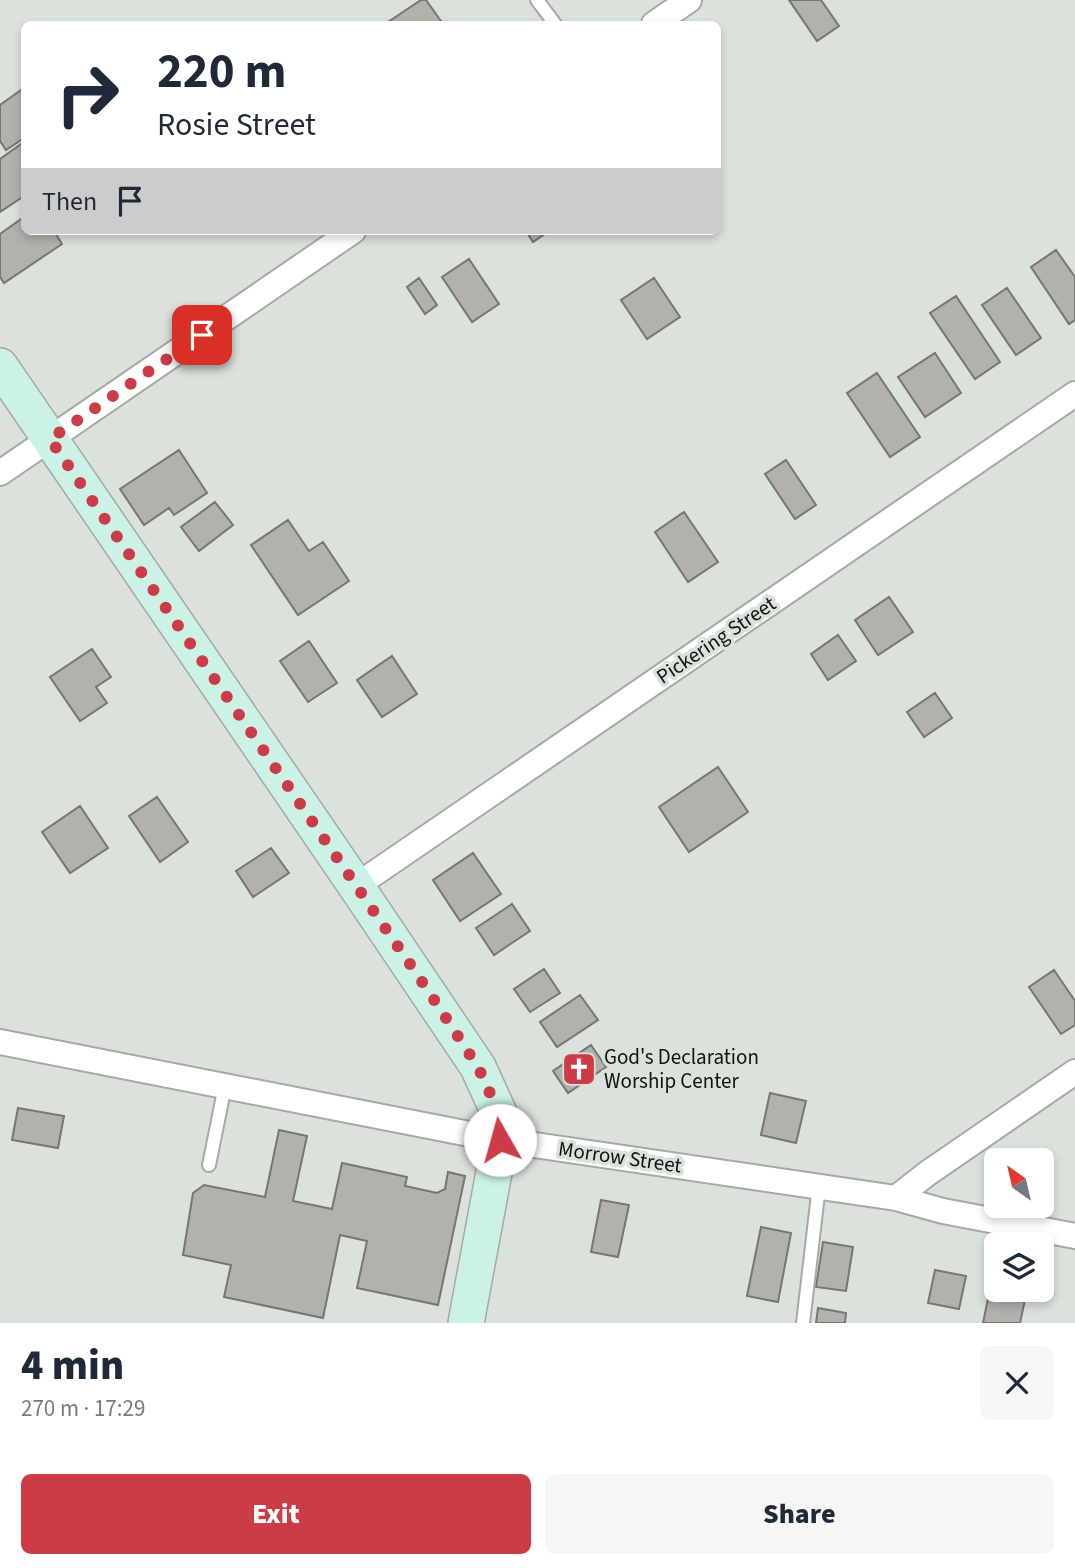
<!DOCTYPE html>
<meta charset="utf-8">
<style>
:root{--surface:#fff;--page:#f6f6f7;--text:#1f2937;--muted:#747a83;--accent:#cc3c47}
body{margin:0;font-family:"Source Sans 3",sans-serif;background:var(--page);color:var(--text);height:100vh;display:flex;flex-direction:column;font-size:26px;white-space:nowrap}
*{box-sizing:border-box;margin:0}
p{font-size:23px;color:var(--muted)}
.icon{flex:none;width:38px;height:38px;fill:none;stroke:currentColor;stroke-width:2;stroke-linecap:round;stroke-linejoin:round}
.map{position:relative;height:1323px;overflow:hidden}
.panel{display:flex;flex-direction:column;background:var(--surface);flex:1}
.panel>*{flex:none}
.guide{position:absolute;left:21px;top:21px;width:700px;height:214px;border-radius:10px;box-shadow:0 4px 10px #0003;background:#fff;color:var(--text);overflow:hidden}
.needle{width:46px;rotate:326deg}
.controls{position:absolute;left:984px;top:1148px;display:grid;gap:14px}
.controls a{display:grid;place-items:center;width:70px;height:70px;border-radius:10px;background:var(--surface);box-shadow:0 4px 10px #0003;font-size:35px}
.pin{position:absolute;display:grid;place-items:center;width:60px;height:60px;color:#fff;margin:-30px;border-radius:14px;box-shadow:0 4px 10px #0006}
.me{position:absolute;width:77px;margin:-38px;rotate:353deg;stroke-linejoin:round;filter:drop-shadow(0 0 5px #0008)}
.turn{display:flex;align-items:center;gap:24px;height:147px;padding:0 21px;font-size:32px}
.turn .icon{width:91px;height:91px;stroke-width:2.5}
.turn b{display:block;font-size:49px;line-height:60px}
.then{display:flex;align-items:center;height:66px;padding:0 21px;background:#0003;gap:14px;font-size:26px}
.round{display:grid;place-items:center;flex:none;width:74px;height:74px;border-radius:10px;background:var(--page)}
.overview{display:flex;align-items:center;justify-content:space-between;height:119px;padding:0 21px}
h1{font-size:42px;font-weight:800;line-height:52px}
.primary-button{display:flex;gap:14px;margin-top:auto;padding:14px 21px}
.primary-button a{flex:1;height:80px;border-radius:10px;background:var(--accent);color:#fff;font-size:28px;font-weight:800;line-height:80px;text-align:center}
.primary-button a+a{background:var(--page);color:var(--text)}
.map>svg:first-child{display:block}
.building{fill:#b0b2ab;stroke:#757770;stroke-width:2}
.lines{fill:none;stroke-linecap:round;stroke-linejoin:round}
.lane-casing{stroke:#a5aaa4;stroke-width:16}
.street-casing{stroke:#a5aaa4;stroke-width:28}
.secondary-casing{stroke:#a5aaa4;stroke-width:38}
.lane{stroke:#fff;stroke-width:12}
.street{stroke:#fff;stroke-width:24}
.secondary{stroke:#ccf2e6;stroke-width:35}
.route{stroke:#cc3c47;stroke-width:12;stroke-dasharray:0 21.6}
.labels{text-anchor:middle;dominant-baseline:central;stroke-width:7;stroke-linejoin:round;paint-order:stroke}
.street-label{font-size:21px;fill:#121311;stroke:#dbe1db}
.poi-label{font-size:21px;fill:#121311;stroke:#dbe1db;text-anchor:start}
</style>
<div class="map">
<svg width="1075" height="1323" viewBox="0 0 1075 1323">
<rect width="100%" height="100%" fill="#dbe1db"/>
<path class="building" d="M421 0H426L443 24H385Z
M789 0H821L839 26 817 41Z
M24 88V138L6 150 0 141V105Z
M24 142V196L0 212V159Z
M24 217V231H54L62 244 4 283 0 277V234Z
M526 231H549L533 242Z
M1056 250 1075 277V320L1069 324 1031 267Z
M469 259 499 304 472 322 442 277Z
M419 278 437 305 425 314 407 287Z
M654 278 680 317 647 339 621 300Z
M1007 288 1041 338 1016 355 982 305Z
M956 296 1000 362 975 379 930 313Z
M935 353 961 393 925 417 898 377Z
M877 373 920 437 890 457 847 393Z
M179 450 207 493 174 515 169 508 144 525 120 489Z
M786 460 816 505 795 519 765 474Z
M215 502 233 525 199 551 181 527Z
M684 512 718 562 688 582 655 532Z
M288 520 309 551 323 542 349 581 298 615 251 545Z
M889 597 913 632 878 655 855 620Z
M838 635 856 661 828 680 811 654Z
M309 641 337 683 308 702 280 661Z
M92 649 111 677 96 687 107 703 80 721 50 677Z
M392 656 417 694 382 717 357 680Z
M935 693 952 718 924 737 907 712Z
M718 767 748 812 689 852 659 807Z
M157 797 188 842 160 862 129 816Z
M80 806 108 848 70 873 42 832Z
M271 848 289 873 253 897 236 871Z
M473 853 501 894 460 921 433 880Z
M512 904 530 931 494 955 476 928Z
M544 969 560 993 530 1012 514 989Z
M1054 970 1075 1001V1025L1061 1034 1029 987Z
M580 995 598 1020 557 1047 540 1022Z
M591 1045 606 1067 568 1093 553 1071Z
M770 1093 806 1101 796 1143 761 1135Z
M18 1108 64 1116 58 1148 12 1140Z
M279 1130 307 1136 293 1201 332 1209 342 1163 407 1177 405 1186 437 1193 445 1189 448 1172 465 1176 438 1305 357 1288 367 1241 340 1235 323 1318 224 1297 231 1265 183 1255 193 1193 204 1185 265 1197Z
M601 1200 629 1205 618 1257 591 1252Z
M761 1227 791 1233 778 1302 747 1296Z
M823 1242 853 1247 846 1291 816 1287Z
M935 1270 966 1276 959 1309 928 1303Z
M992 1279 996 1280V1290H1027L1020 1323H983Z
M818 1308 846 1313 845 1323H816Z"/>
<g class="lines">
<g class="lane-casing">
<path id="lane" d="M537 0 555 24
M209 1165 225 1086
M803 1323 819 1186"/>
</g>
<g class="street-casing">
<path id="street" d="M654 24 689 0
M0 473 353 231
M356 886 1075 394
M0 1042 500 1140 896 1198 943 1211 1075 1236
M896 1198 928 1173 1075 1072"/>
</g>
<g class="secondary-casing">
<path id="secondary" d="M0 366 356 886 478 1067 499 1113 500 1140 466 1323"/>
</g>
<use href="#lane" class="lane"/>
<use href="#street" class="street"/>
<use href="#secondary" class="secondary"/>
</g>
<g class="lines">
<path class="route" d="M202 335 50 439 427 989 478 1067 499 1113 500 1140"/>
</g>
<defs>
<g id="church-square" transform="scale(1.75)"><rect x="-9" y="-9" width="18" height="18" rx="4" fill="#cc3c47" stroke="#dbe1db"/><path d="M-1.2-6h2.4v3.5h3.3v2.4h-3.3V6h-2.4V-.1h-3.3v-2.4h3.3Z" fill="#fff"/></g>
</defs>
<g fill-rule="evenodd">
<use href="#church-square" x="579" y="1069"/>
</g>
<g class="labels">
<g class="street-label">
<text transform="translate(716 640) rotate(-34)">Pickering Street</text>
<text transform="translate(620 1157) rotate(8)">Morrow Street</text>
</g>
<g class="poi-label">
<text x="604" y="1057">God's Declaration<tspan x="604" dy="24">Worship Center</tspan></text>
</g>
</g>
</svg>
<div class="controls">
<a><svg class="needle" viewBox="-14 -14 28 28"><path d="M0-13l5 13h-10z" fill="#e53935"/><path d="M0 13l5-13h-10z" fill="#747a83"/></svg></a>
<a><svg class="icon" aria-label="layers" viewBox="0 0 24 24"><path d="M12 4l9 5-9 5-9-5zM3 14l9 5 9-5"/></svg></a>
</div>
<div class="pin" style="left:202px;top:335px;background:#d93025"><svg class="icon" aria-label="arrive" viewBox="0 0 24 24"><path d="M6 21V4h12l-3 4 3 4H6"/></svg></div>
<svg class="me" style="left:500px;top:1140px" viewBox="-20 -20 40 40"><circle r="19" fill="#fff"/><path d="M0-13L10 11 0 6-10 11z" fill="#cc3c47"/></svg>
<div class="guide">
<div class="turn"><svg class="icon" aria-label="right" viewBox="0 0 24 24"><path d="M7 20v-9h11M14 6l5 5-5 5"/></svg><div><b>220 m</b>Rosie Street</div></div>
<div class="then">Then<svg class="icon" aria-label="arrive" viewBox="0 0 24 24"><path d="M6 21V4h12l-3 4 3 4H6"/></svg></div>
</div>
</div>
<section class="panel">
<div class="overview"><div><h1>4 min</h1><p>270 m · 17:29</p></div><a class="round"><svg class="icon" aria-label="close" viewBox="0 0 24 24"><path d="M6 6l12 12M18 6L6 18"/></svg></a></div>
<div class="primary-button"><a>Exit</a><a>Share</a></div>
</section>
